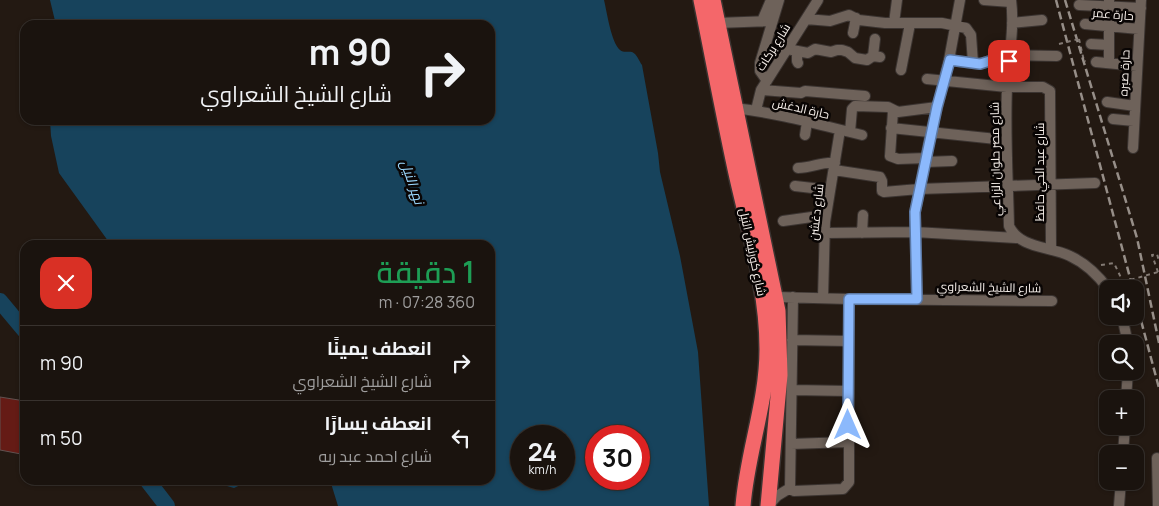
<!DOCTYPE html>
<html lang="ar">
<meta charset="utf-8">
<style>
:root{--surface:#1a130e;--page:#27201c;--text:#f1f3f6;--muted:#9f9e9e;--line:#38322e}
body{margin:0;font-family:Manrope,Cairo,sans-serif;background:var(--page);color:var(--text);direction:rtl;height:100vh;display:flex;flex-direction:column;font-size:19px;white-space:nowrap}
*{box-sizing:border-box;margin:0}
p{font-size:16px;color:var(--muted)}
.icon{flex:none;width:28px;height:28px;fill:none;stroke:currentColor;stroke-width:2;stroke-linecap:round;stroke-linejoin:round}
.map{position:relative;flex:1;overflow:hidden;direction:ltr}
.panel{position:absolute;left:20px;top:240px;width:475px;height:245px;display:flex;flex-direction:column;background:var(--surface);border-radius:15px;box-shadow:0 1px 4px #0004,0 0 0 1px var(--line);direction:rtl}
.panel>*{flex:none}
.hud{position:absolute;left:20px;top:20px;width:475px;height:105px;border-radius:15px;box-shadow:0 1px 4px #0004,0 0 0 1px var(--line);direction:rtl;background:#1a130e;color:var(--text);overflow:hidden}
.fabs{position:absolute;left:1099px;top:280px;display:grid;gap:10px}
.fabs a{display:grid;place-items:center;width:45px;height:45px;border-radius:10px;background:var(--surface);box-shadow:0 1px 4px #0004,0 0 0 1px var(--line);font-size:25px}
.speed{position:absolute;left:510px;top:425px;display:flex;gap:10px;font-size:25px;font-weight:700;text-align:center}
.speed>*{display:grid;place-content:center;width:65px;height:65px;border-radius:50%;background:var(--surface);box-shadow:0 1px 4px #0004,0 0 0 1px var(--line);line-height:1}
.speed small{font-size:12px;font-weight:400}
.speed .limit{border:8px solid #d22;background:#fff;color:#111}
.pin{position:absolute;display:grid;place-items:center;width:42px;height:42px;color:#fff;margin:-21px;border-radius:10px;box-shadow:0 2px 8px #0006}
.me{position:absolute;width:55px;margin:-28px;rotate:0deg;stroke-linejoin:round;filter:drop-shadow(0 0 4px #0008)}
.turn{display:flex;align-items:center;gap:18px;height:105px;padding:0 20px;font-size:22px}
.turn .icon{width:65px;height:65px;stroke-width:2.5}
.turn b{display:block;font-size:35px;line-height:42px}
.round{display:grid;place-items:center;flex:none;width:52px;height:52px;border-radius:15px;background:var(--page)}
.head{display:flex;align-items:center;justify-content:space-between;height:85px;padding:0 20px}
h1{font-size:30px;font-weight:600;line-height:38px;color:#1e9e55}
ul{padding:0;list-style:none}
li{display:flex;align-items:center;gap:15px;height:75px;padding:0 20px;border-top:1px solid var(--line)}
li div{flex:1}
li b{display:block;font-size:19px}
li em{font-style:normal}
.map>svg:first-child{display:block}
.water{fill:#17435c;fill-rule:evenodd}
.lines{fill:none;stroke-linecap:round;stroke-linejoin:round}
.river{stroke:#17435c;stroke-width:16}
.building{fill:#651b15;stroke:#615250}
.minor-casing{stroke:#3b3431;stroke-width:12}
.highway-casing{stroke:#3b3431;stroke-width:18}
.path{stroke:#837a74;stroke-width:2;stroke-dasharray:4 4;stroke-linecap:butt}
.minor{stroke:#6e625a;stroke-width:10}
.highway{stroke:#f4676a;stroke-width:15}
.rail{stroke:#968e88;stroke-width:2.5;stroke-dasharray:8 4;stroke-linecap:butt}
.path-bridge{stroke:#837a74;stroke-width:2;stroke-dasharray:4 4;stroke-linecap:butt}
.route-casing{stroke:#5b78a4;stroke-width:12}
.route{stroke:#8cb9fc;stroke-width:9}
.labels{text-anchor:middle;dominant-baseline:central;stroke-width:5;stroke-linejoin:round;paint-order:stroke}
.street-label{font-size:12px;fill:#f9f2ed;stroke:#090504}
.water-label{font-size:14px;font-style:italic;fill:#9bd8fe;stroke:#090504}
</style>
<div class="map">
<svg width="1159" height="506" viewBox="0 0 1159 506">
<rect width="100%" height="100%" fill="#231912"/>
<path class="water" d="M50 0H604C607 12 611 42 620 50 624 53 627 51 632 52 637 54 639 61 642 65L658 153 660 172 680 256 698 352 709 506H338L330 480H490V245H111L59 173 51 136 50 120H490V25H56ZM521 436H564V479H521ZM596 436H639V479H596Z
M217 480H251L234 488 220 484Z"/>
<g class="lines">
<path class="river" d="M0 301 25 331
M147 480 167 506"/>
</g>
<path class="building" d="M0 397 25 401V427L21 454 0 450Z"/>
<g class="lines">
<g class="minor-casing">
<path id="minor" d="M984 0 1011 2
M1011 0C1015 29 1008 59 1007 88 1005 134 1008 180 1009 226 1020 249 1050 246 1070 256 1085 263 1098 275 1108 289
M1079 5 1141 8
M806 19 830 21 849 15 859 20 885 23H942L966 28 971 35 973 63
M762 21 771 0
M717 23 771 21
M894 23 897 0
M1012 23 1042 20
M1085 24 1139 29
M853 33 856 18
M1091 44 1109 45
M787 49 808 53 815 49 831 52 837 50H842L848 52 855 58 867 60 873 56 880 57
M797 51V61L798 63
M1009 55 1057 56
M873 56 875 39
M949 60 980 64 993 60 1009 61
M1096 62 1137 66
M1109 63V0
M901 70 910 24
M927 79 1007 87H1043L1050 91 1051 248
M767 81 760 71V63L779 0
M761 90 801 93 805 91 865 96
M1107 102 1135 106
M734 108C778 113 820 125 862 135
M756 110 761 90 818 0
M893 111 890 156 898 159 926 158
M1113 119 1134 121
M891 128 1006 140
M850 132 852 109 855 106 888 107 898 112 937 107
M805 135 807 122
M1133 148 1141 0
M925 162 952 161
M798 168C812 168 823 161 835 163
M834 170 880 177 882 181V191L884 192 919 189 1095 183
M795 186 830 190
M783 221 826 215
M825 233 915 232 1016 238
M862 233 863 215
M777 297 849 299 1052 301
M793 297 790 488 794 491 843 489 849 482V299
M823 298 825 222 840 130
M917 299 915 212 931 132 949 60 960 0
M1122 316 1128 344
M792 340 848 341
M793 390 848 391
M1126 399 1128 371
M791 444 848 442
M1123 454 1125 426
M1157 458 1158 506
M768 506 777 496 790 488
M1119 506 1121 481"/>
</g>
<g class="highway-casing">
<path id="highway" d="M701 0C713 59 724 119 737 178 750 235 767 291 767 349 767 403 747 453 743 506
M713 0 778 311 780 375 768 506"/>
</g>
<path class="path" d="M1079 39 1084 61H1086
M1101 265 1114 263 1123 282
M1158 272 1152 255 1157 254 1159 261"/>
<use href="#minor" class="minor"/>
<use href="#highway" class="highway"/>
<path class="rail" d="M1056 0 1133 289
M1065 0 1137 238 1159 343
M1135 298 1159 388"/>
<path class="path-bridge" d="M1059 44 1079 39
M1123 282 1158 272"/>
</g>
<g class="lines">
<g class="route-casing">
<path id="route" d="M848 425 849 299H917L915 212 937 107 950 60 980 64 993 60 1009 61"/>
</g>
<use href="#route" class="route"/>
</g>
<g class="labels">
<g class="street-label">
<text transform="translate(1113 14) rotate(5)">حارة عمر</text>
<text transform="translate(773 47) rotate(-58)">شارع بركات</text>
<text transform="translate(1124 73) rotate(-87)">حارة صبره</text>
<text transform="translate(801 108) rotate(13)">حارة الدغش</text>
<text transform="translate(995 159) rotate(-91)">شارع مصر حلوان الزراعي</text>
<text transform="translate(1039 172) rotate(-90)">شارع عبد الحي حافظ</text>
<text transform="translate(816 212) rotate(-84)">شارع دغشن</text>
<text transform="translate(753 252) rotate(78)">شارع كورنيش النيل</text>
<text transform="translate(989 287) rotate(1)">شارع الشيخ الشعراوي</text>
</g>
<g class="water-label">
<text transform="translate(413 182) rotate(71)">نهر النيل</text>
</g>
</g>
</svg>
<div class="fabs">
<a><svg class="icon" aria-label="sound" viewBox="0 0 24 24"><path d="M4 9h4l5-4v14l-5-4H4zM17 9q2 3 0 6"/></svg></a>
<a><svg class="icon" aria-label="search" viewBox="0 0 24 24"><circle cx="10" cy="10" r="6"/><path d="M15 15l6 6"/></svg></a>
<a>+</a>
<a>−</a>
</div>
<div class="speed"><div>24<small>km/h</small></div><div class="limit">30</div></div>
<div class="pin" style="left:1009px;top:61px;background:#d93025"><svg class="icon" aria-label="arrive" viewBox="0 0 24 24"><path d="M6 21V4h12l-3 4 3 4H6"/></svg></div>
<svg class="me" style="left:848px;top:425px" viewBox="-20 -20 40 40"><path d="M0-17L14 15 0 8-14 15z" fill="#8cb9fc" stroke="#fff" stroke-width="4"/></svg>
<div class="hud">
<div class="turn"><svg class="icon" aria-label="right" viewBox="0 0 24 24"><path d="M7 20v-9h11M14 6l5 5-5 5"/></svg><div><b>90 m</b>شارع الشيخ الشعراوي</div></div>
</div>
<section class="panel">
<div class="head"><div><h1>1 دقيقة</h1><p>360 m · 07:28</p></div><a class="round" style="background:#d93025;color:#fff"><svg class="icon" aria-label="close" viewBox="0 0 24 24"><path d="M6 6l12 12M18 6L6 18"/></svg></a></div>
<ul>
<li><svg class="icon" aria-label="right" viewBox="0 0 24 24"><path d="M7 20v-9h11M14 6l5 5-5 5"/></svg><div><b>انعطف يمينًا</b><p>شارع الشيخ الشعراوي</p></div><em>90 m</em></li>
<li><svg class="icon" aria-label="left" viewBox="0 0 24 24"><path d="M17 20v-9H6M10 6l-5 5 5 5"/></svg><div><b>انعطف يسارًا</b><p>شارع احمد عبد ربه</p></div><em>50 m</em></li>
</ul>
</section>
</div>
